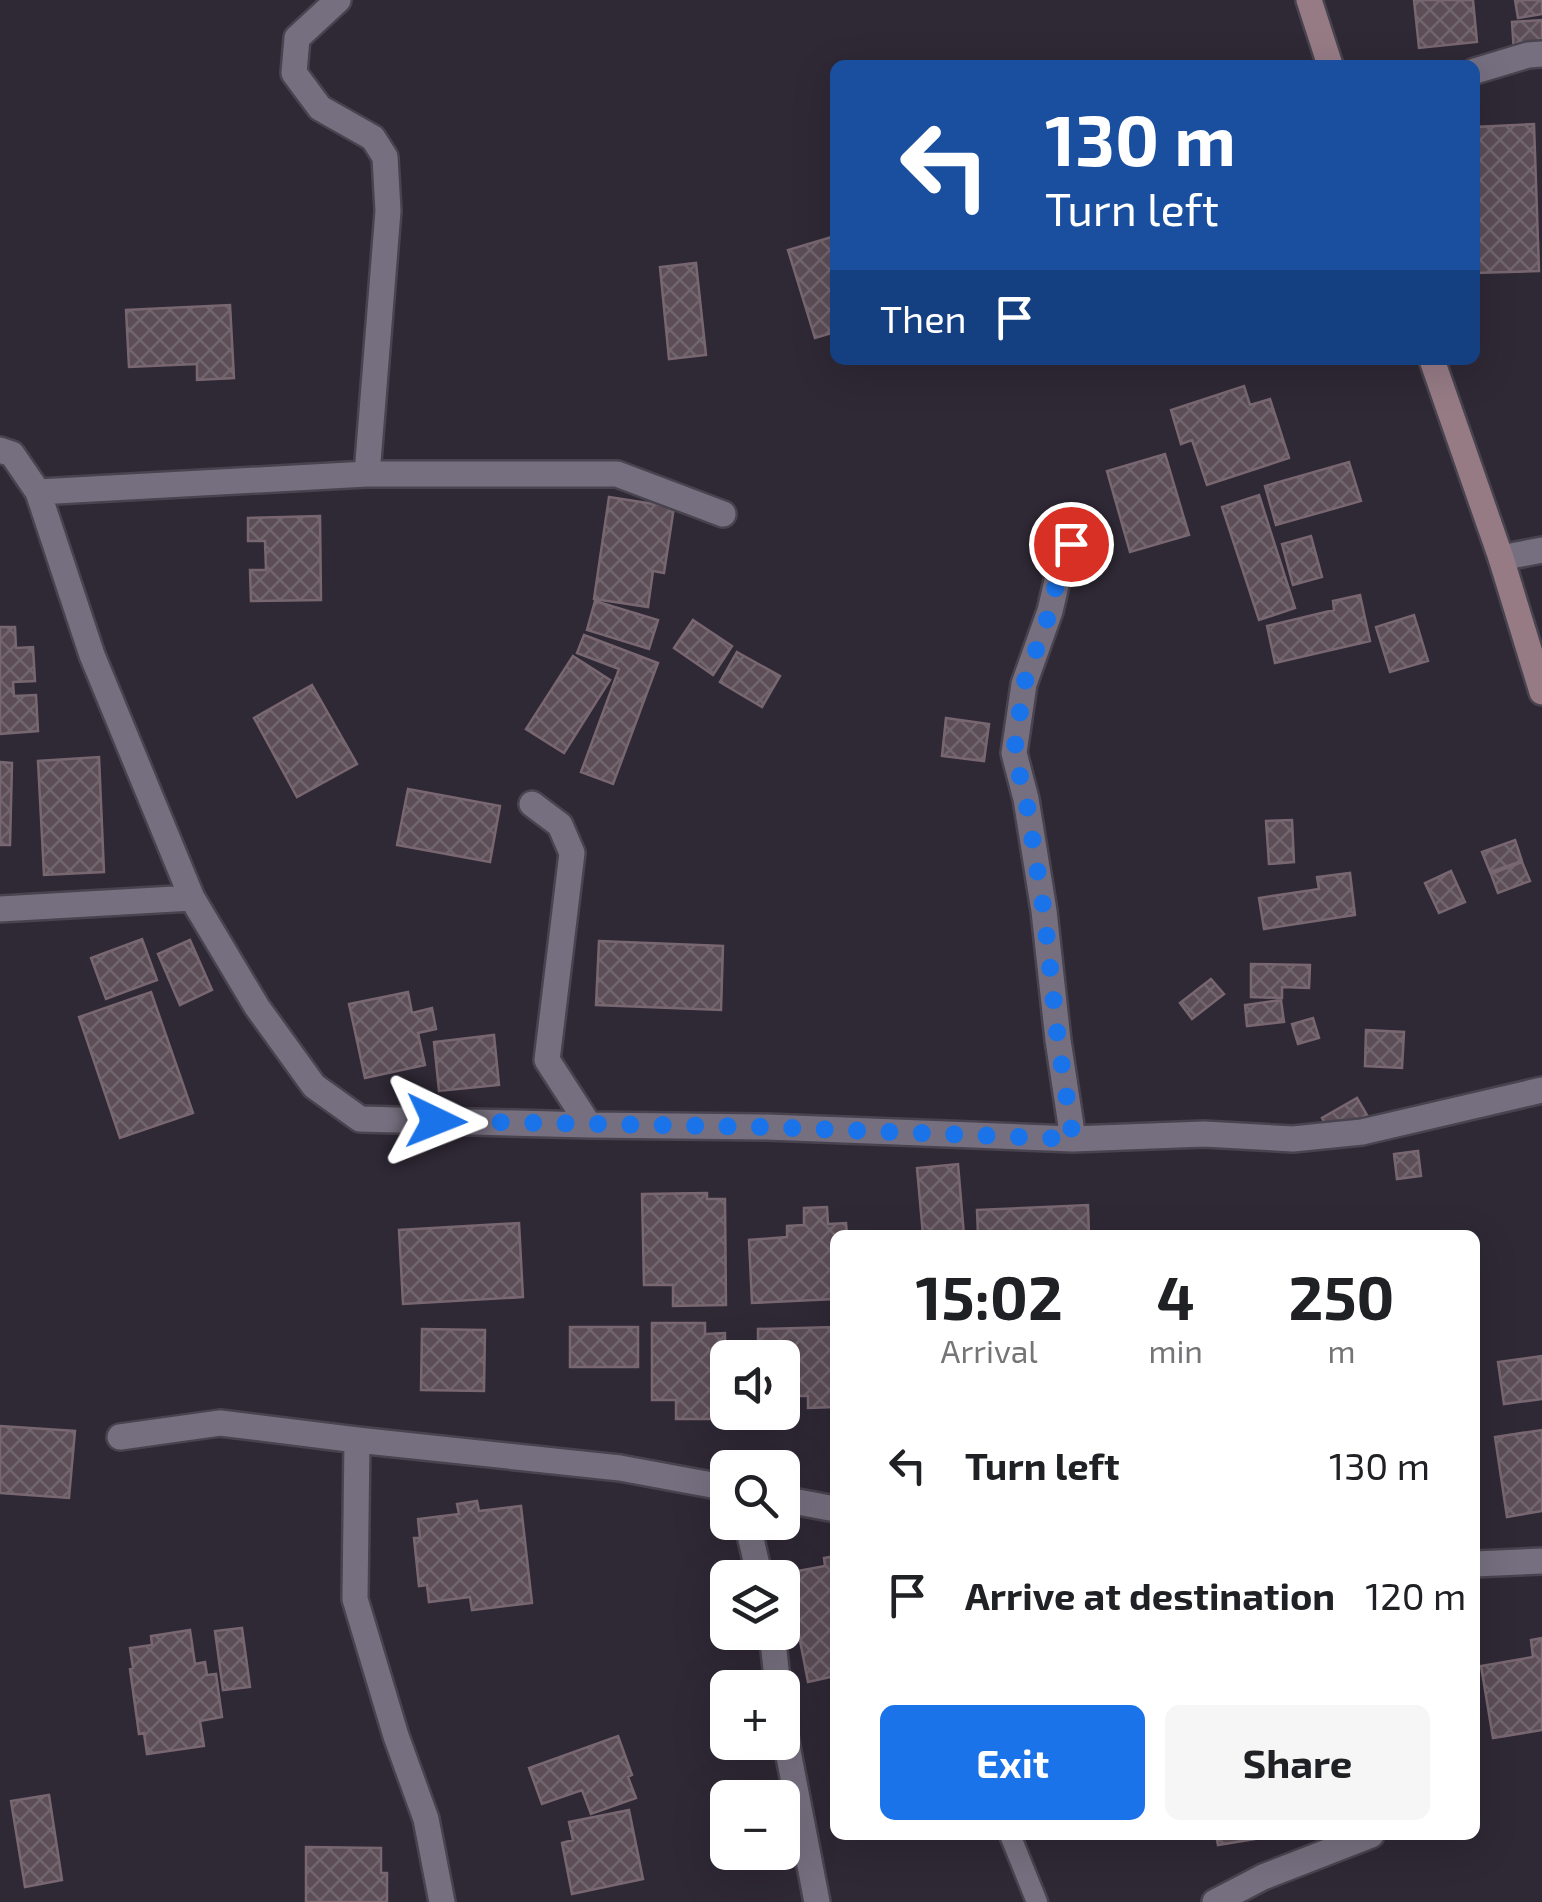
<!DOCTYPE html>
<meta charset="utf-8">
<style>
:root{--surface:#fff;--page:#f6f6f6;--text:#202124;--muted:#757577;--accent:#1a73e8}
body{margin:0;font-family:"Exo 2",sans-serif;background:var(--page);color:var(--text);height:100vh;display:flex;flex-direction:column;font-size:38px;white-space:nowrap}
*{box-sizing:border-box;margin:0}
p{font-size:32px;color:var(--muted)}
.icon{flex:none;width:55px;height:55px;fill:none;stroke:currentColor;stroke-width:2;stroke-linecap:round;stroke-linejoin:round}
.map{position:relative;flex:1;overflow:hidden}
.details{position:absolute;left:830px;top:1230px;width:650px;height:610px;display:flex;flex-direction:column;background:var(--surface);border-radius:15px;box-shadow:0 10px 40px #0002}
.details>*{flex:none}
.guide{position:absolute;left:830px;top:60px;width:650px;height:305px;border-radius:15px;box-shadow:0 10px 40px #0002;background:#1a4fa0;color:#fff;overflow:hidden}
.fabs{position:absolute;left:710px;top:1340px;display:grid;gap:20px}
.fabs a{display:grid;place-items:center;width:90px;height:90px;border-radius:15px;background:var(--surface);box-shadow:0 10px 40px #0002;font-size:50px}
.pin{position:absolute;display:grid;place-items:center;width:85px;height:85px;color:#fff;margin:-42px;border:5px solid #fff;border-radius:50%;box-shadow:0 2px 10px #0007}
.me{position:absolute;width:110px;margin:-55px;rotate:92deg;stroke-linejoin:round;filter:drop-shadow(0 0 8px #0008)}
.turn{display:flex;align-items:center;gap:35px;height:210px;padding:0 50px;font-size:45px}
.turn .icon{width:130px;height:130px;stroke-width:2.5}
.turn b{display:block;font-size:70px;line-height:85px}
.then{display:flex;align-items:center;height:95px;padding:0 50px;background:#0003;gap:20px;font-size:38px}
.eta{display:flex;justify-content:space-evenly;align-items:center;height:170px;text-align:center}
.eta b{font-size:60px;font-weight:700;line-height:70px}
.button{display:flex;gap:20px;margin-top:auto;padding:20px 50px}
.button a{flex:1;height:115px;border-radius:15px;background:var(--accent);color:#fff;font-size:40px;font-weight:700;line-height:115px;text-align:center}
.button a+a{background:var(--page);color:var(--text)}
ul{padding:0;list-style:none}
li{display:flex;align-items:center;gap:30px;height:130px;padding:0 50px}
li div{flex:1}
li b{display:block;font-size:38px}
li em{font-style:normal}
.map>svg:first-child{display:block}
.building{fill:url(#building-cross-hatch);stroke:#786771;stroke-width:2.5}
.lines{fill:none;stroke-linecap:round;stroke-linejoin:round}
.lane-casing{stroke:#48434e;stroke-width:25}
.street-casing{stroke:#48434e;stroke-width:30}
.secondary-casing{stroke:#48434e;stroke-width:30}
.lane{stroke:#766f7f;stroke-width:20}
.street{stroke:#766f7f;stroke-width:25}
.secondary{stroke:#967b85;stroke-width:25}
.route{stroke:#1a73e8;stroke-width:18;stroke-dasharray:0 32.4}
</style>
<div class="map">
<svg width="1542" height="1902" viewBox="0 0 1542 1902">
<defs>
<pattern id="building-cross-hatch" width="8" height="8" patternUnits="userSpaceOnUse" patternTransform="scale(2.5)"><rect width="8" height="8" fill="#5c4d56"/><path d="M0 0l8 8M0 8l8-8" fill="none" stroke="#72666e"/></pattern>
</defs>
<rect width="100%" height="100%" fill="#2f2835"/>
<path class="building" d="M1414 0H1473L1477 42 1419 48Z
M1515 0H1542V14L1518 18Z
M1542 20V52L1514 53 1512 22Z
M1534 124 1539 271 1475 273V127Z
M835 236V332L815 338 788 250Z
M696 263 706 355 669 359 660 267Z
M230 305 234 378 197 380V364L129 367 126 310Z
M1244 386 1250 405 1270 399 1289 458 1207 485 1192 440 1181 444 1171 410Z
M1165 454 1189 535 1130 552 1107 471Z
M1349 462 1361 501 1276 525 1265 486Z
M1259 495 1295 608 1259 620 1222 507Z
M609 497 674 507 664 573 653 571 648 607 594 599Z
M320 516 321 600 251 601 250 570H266L265 541H248V518Z
M1311 536 1322 577 1293 585 1282 544Z
M1360 595 1370 641 1275 663 1267 626 1334 610 1333 601Z
M595 601 658 620 649 649 587 630Z
M1414 615 1428 661 1390 672 1376 627Z
M693 620 732 646 713 675 674 648Z
M0 627H15L16 648 33 647 35 681 13 682 14 696 36 695 38 731 0 734Z
M584 635 658 663 613 784 581 772 619 669 577 653Z
M737 652 780 676 762 707 720 682Z
M573 656 610 680 564 753 526 729Z
M312 685 357 764 297 797 254 718Z
M946 718 989 724 984 761 942 756Z
M99 757 104 872 44 875 38 761Z
M0 762 12 763 10 845H0Z
M408 789 500 806 490 862 397 845Z
M1292 820 1294 862 1269 864 1266 821Z
M1515 840 1522 861 1490 872 1482 852Z
M1522 862 1530 881 1498 893 1491 874Z
M1451 871 1465 902 1439 913 1425 883Z
M1350 873 1355 915 1264 929 1259 898 1319 889 1317 877Z
M142 939 157 980 106 999 91 958Z
M190 940 212 990 180 1005 158 954Z
M599 941 723 946 721 1010 596 1005Z
M1251 964 1310 965 1309 988 1282 987V998L1251 997Z
M1211 979 1224 994 1192 1019 1180 1003Z
M151 992 193 1113 120 1138 79 1017Z
M408 992 412 1013 432 1008 436 1029 418 1033 425 1065 365 1078 349 1004Z
M1281 1000 1284 1022 1247 1026 1245 1005Z
M1313 1018 1319 1038 1298 1044 1292 1024Z
M1366 1030 1404 1032 1402 1068 1365 1066Z
M494 1035 499 1085 439 1091 434 1042Z
M1357 1098 1367 1115 1332 1135 1322 1118Z
M1418 1151 1421 1176 1397 1179 1394 1154Z
M958 1164 964 1235H923L917 1168Z
M707 1193V1199H725L726 1305 673 1306V1285H644L642 1194Z
M1088 1205 1089 1235H978L977 1210Z
M827 1207 828 1224 846 1223 847 1234 889 1232V1235H835V1299L752 1303 749 1240 787 1237V1226L804 1225V1208Z
M519 1223 523 1297 403 1304 399 1230Z
M652 1323H705V1334L725 1333V1387H715V1419H676V1400H652Z
M570 1327H638V1367H570Z
M835 1327V1407L808 1408V1396H782V1358H758V1329Z
M422 1329 485 1330 484 1391 421 1390Z
M1542 1356V1399L1504 1404 1498 1362Z
M0 1426 75 1431 69 1498 0 1493Z
M1542 1430V1511L1507 1517 1495 1437Z
M477 1501 479 1511 521 1506 532 1603 472 1610 470 1597 429 1602 427 1585 419 1586 414 1538H420L418 1519 459 1514 457 1504Z
M835 1556V1676L808 1682 787 1573 825 1566 824 1558Z
M242 1628 250 1687 223 1690 215 1631Z
M190 1630 195 1664 205 1662 207 1675 216 1674 222 1717 200 1721 204 1746 147 1754 144 1733 139 1734 130 1669 133 1668 130 1648 152 1645 151 1636Z
M1542 1638V1730L1493 1738 1481 1666 1533 1657 1531 1640Z
M618 1736 632 1775 628 1777 636 1798 591 1814 582 1790 542 1804 529 1768Z
M49 1795 62 1880 25 1887 11 1801Z
M629 1810 643 1879 572 1894 562 1843 573 1840 569 1822Z
M1216 1835H1273V1836L1218 1845Z
M306 1847 381 1848V1873H387V1902H306Z"/>
<g class="lines">
<g class="lane-casing">
<path id="lane" d="M1010 1835 1037 1902"/>
</g>
<g class="street-casing">
<path id="street" d="M338 0 297 38 294 73 320 108 373 138 385 157 388 211 367 474
M1475 71 1528 55 1542 54
M0 450 12 454 38 492 92 655 192 898 257 1007 314 1086 360 1119 589 1125
M38 492 367 474H617L723 514
M1071 543 1060 568 1050 611 1024 684 1014 753 1026 799 1044 911 1058 1040 1073 1139
M1501 558 1542 550
M532 804 560 825 572 853 547 1060 589 1125 767 1127 1073 1139 1204 1134 1293 1139 1362 1132 1542 1090
M0 909 192 898
M120 1437 220 1423 357 1440 620 1468 728 1488
M357 1440 355 1599 396 1736 426 1819 442 1902
M782 1499 835 1509
M747 1522 760 1578
M1475 1564 1542 1561
M772 1632 778 1688
M782 1720 817 1902
M1215 1902 1263 1877 1371 1835"/>
</g>
<g class="secondary-casing">
<path id="secondary" d="M1309 0 1330 65
M1432 360 1501 558 1542 692"/>
</g>
<use href="#lane" class="lane"/>
<use href="#street" class="street"/>
<use href="#secondary" class="secondary"/>
</g>
<g class="lines">
<path class="route" d="M436 1121 767 1127 1073 1139 1058 1040 1044 912 1026 799 1014 753 1024 684 1050 611 1060 568 1071 544"/>
</g>
</svg>
<div class="fabs">
<a><svg class="icon" aria-label="sound" viewBox="0 0 24 24"><path d="M4 9h4l5-4v14l-5-4H4zM17 9q2 3 0 6"/></svg></a>
<a><svg class="icon" aria-label="search" viewBox="0 0 24 24"><circle cx="10" cy="10" r="6"/><path d="M15 15l6 6"/></svg></a>
<a><svg class="icon" aria-label="layers" viewBox="0 0 24 24"><path d="M12 4l9 5-9 5-9-5zM3 14l9 5 9-5"/></svg></a>
<a>+</a>
<a>−</a>
</div>
<div class="pin" style="left:1071px;top:544px;background:#d93025"><svg class="icon" aria-label="arrive" viewBox="0 0 24 24"><path d="M6 21V4h12l-3 4 3 4H6"/></svg></div>
<svg class="me" style="left:436px;top:1121px" viewBox="-20 -20 40 40"><path d="M0-17L14 15 0 8-14 15z" fill="#1a73e8" stroke="#fff" stroke-width="4"/></svg>
<div class="guide">
<div class="turn"><svg class="icon" aria-label="left" viewBox="0 0 24 24"><path d="M17 20v-9H6M10 6l-5 5 5 5"/></svg><div><b>130 m</b>Turn left</div></div>
<div class="then">Then<svg class="icon" aria-label="arrive" viewBox="0 0 24 24"><path d="M6 21V4h12l-3 4 3 4H6"/></svg></div>
</div>
<section class="details">
<div class="eta">
<div><b>15:02</b><p>Arrival</p></div>
<div><b>4</b><p>min</p></div>
<div><b>250</b><p>m</p></div>
</div>
<ul>
<li><svg class="icon" aria-label="left" viewBox="0 0 24 24"><path d="M17 20v-9H6M10 6l-5 5 5 5"/></svg><div><b>Turn left</b></div><em>130 m</em></li>
<li><svg class="icon" aria-label="arrive" viewBox="0 0 24 24"><path d="M6 21V4h12l-3 4 3 4H6"/></svg><div><b>Arrive at destination</b></div><em>120 m</em></li>
</ul>
<div class="button"><a>Exit</a><a>Share</a></div>
</section>
</div>
